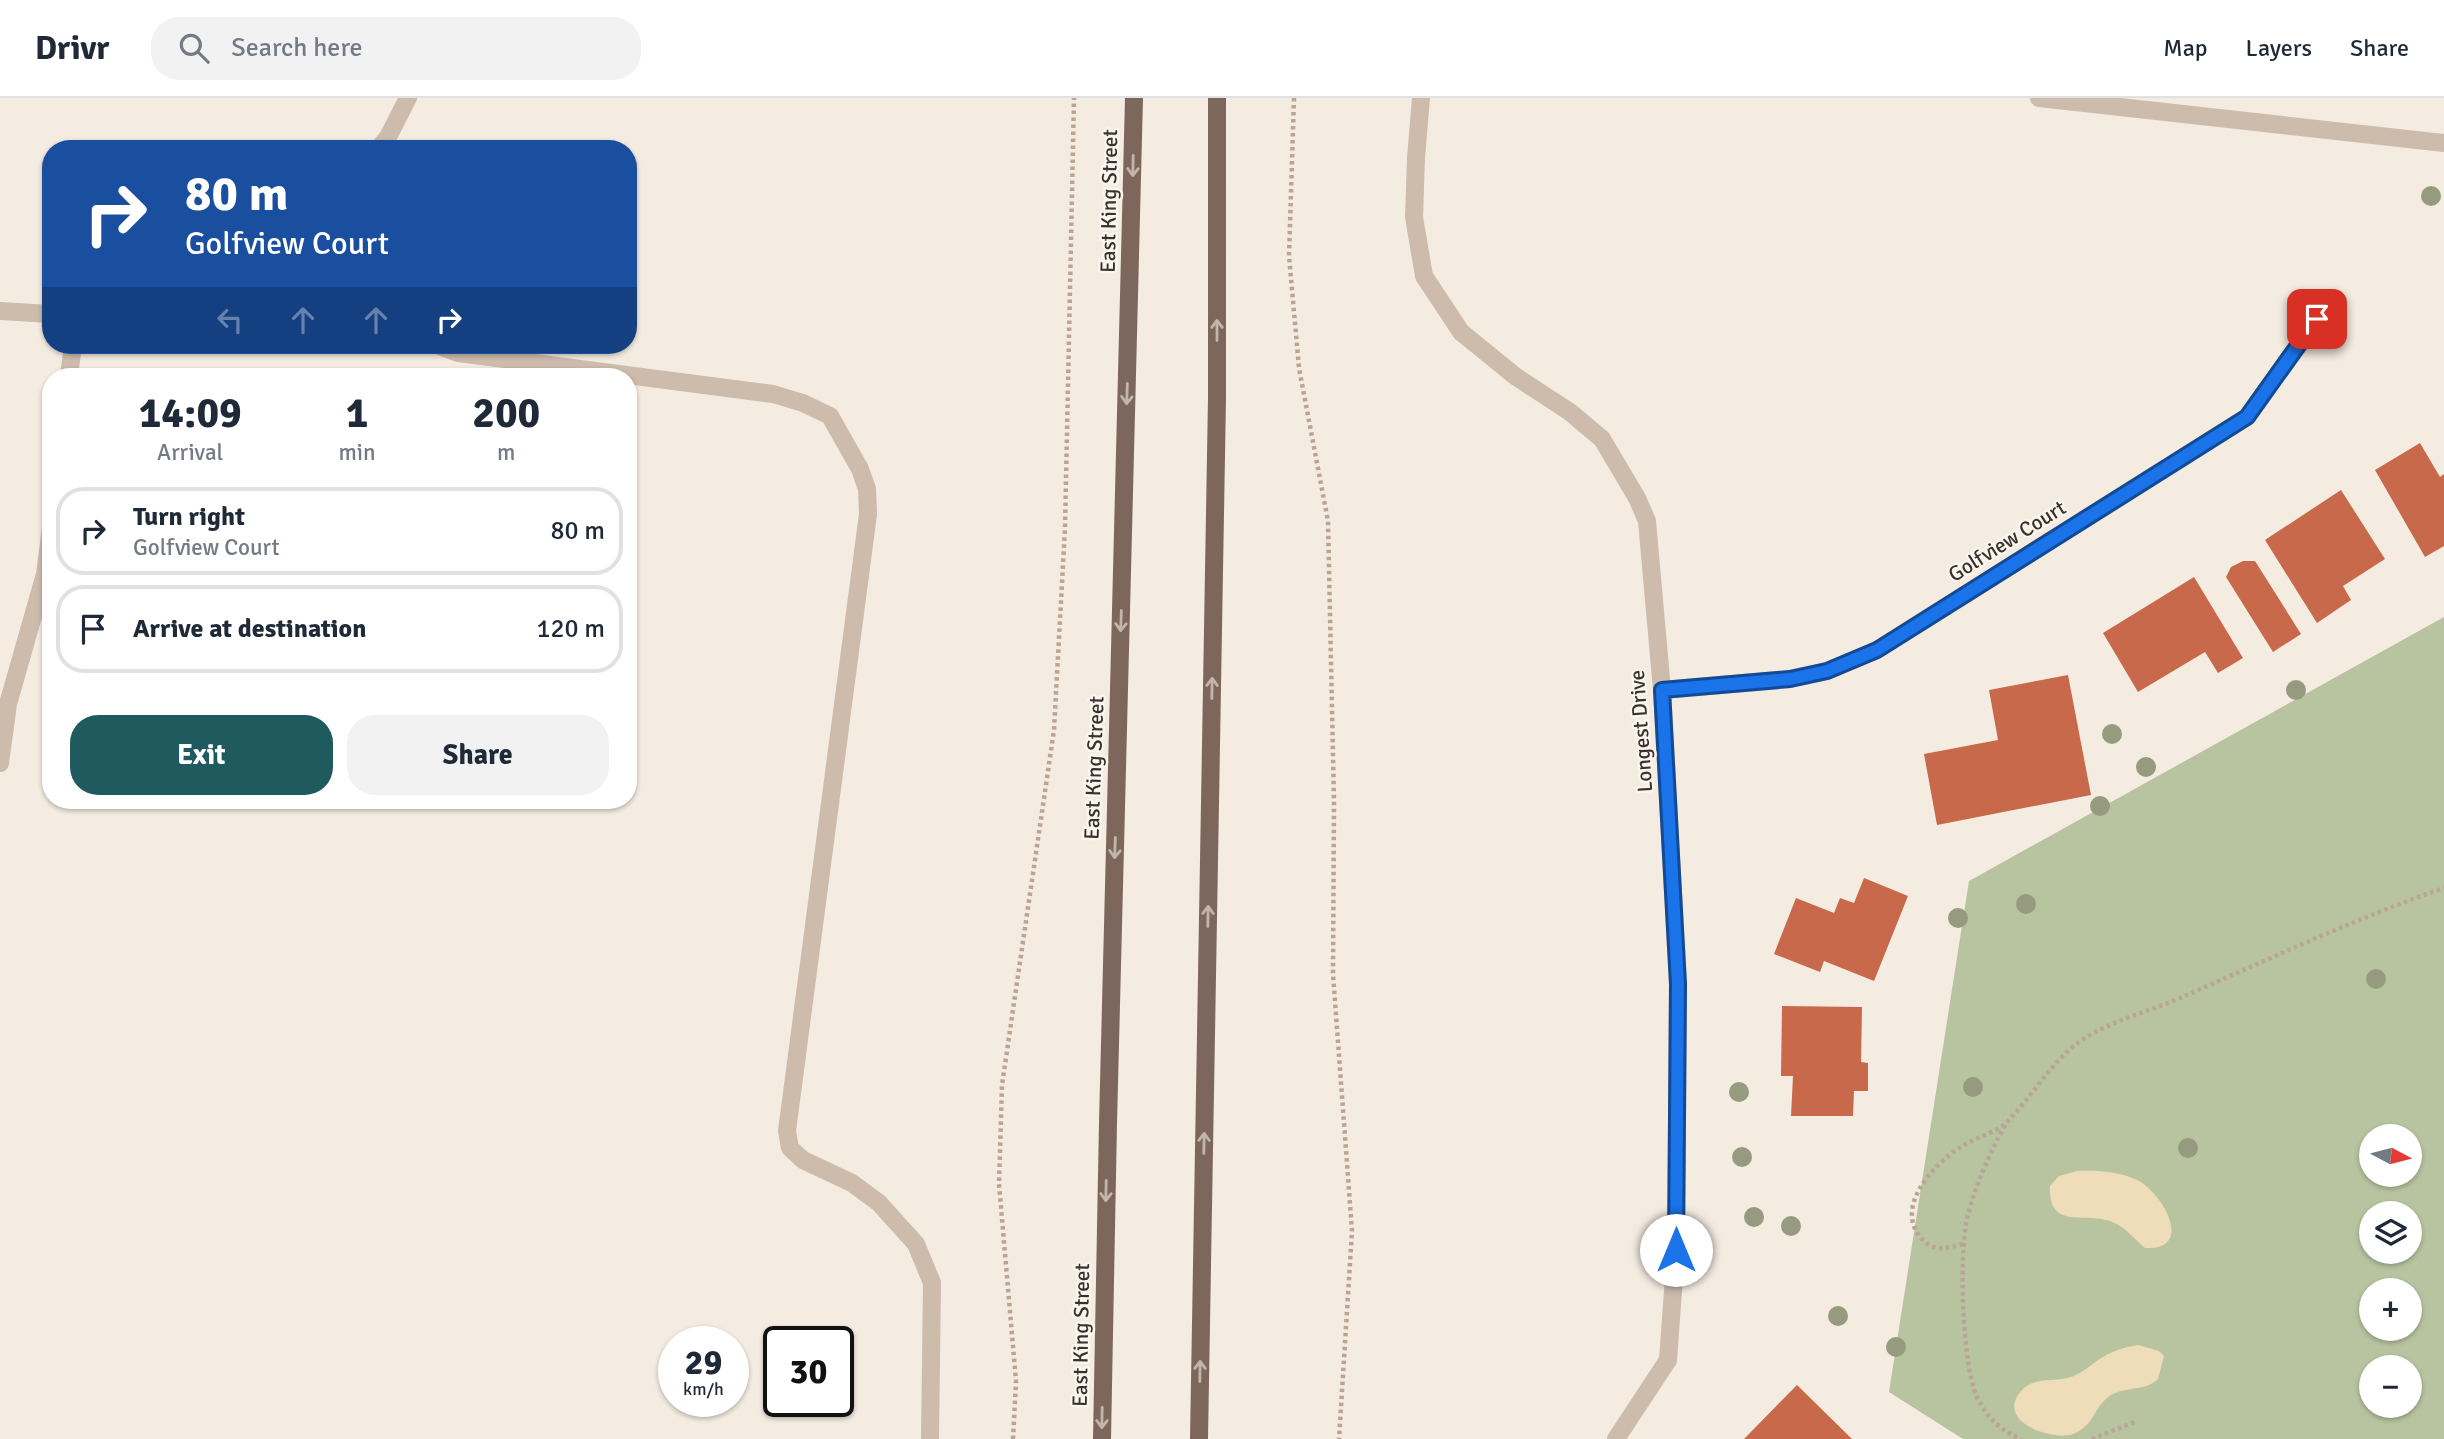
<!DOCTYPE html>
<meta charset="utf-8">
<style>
:root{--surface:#fff;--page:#f2f2f3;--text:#1f2937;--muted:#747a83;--line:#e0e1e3;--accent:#1f5a5e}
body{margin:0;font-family:Signika,sans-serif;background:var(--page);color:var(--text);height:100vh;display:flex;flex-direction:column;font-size:26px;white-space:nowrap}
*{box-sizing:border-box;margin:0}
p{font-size:23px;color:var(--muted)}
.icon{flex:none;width:38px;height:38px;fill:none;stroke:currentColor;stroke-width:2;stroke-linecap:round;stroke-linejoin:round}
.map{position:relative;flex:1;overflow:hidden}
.panel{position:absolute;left:42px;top:270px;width:595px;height:441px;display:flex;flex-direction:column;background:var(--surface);border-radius:28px;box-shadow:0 2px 5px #0004}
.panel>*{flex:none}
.hud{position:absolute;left:42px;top:42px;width:595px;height:214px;border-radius:28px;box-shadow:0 2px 5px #0004;background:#1a4fa0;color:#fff;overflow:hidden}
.needle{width:46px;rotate:97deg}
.buttons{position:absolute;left:2359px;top:1026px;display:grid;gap:14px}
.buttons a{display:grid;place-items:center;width:63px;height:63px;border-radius:50%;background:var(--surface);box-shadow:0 2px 5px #0004;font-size:35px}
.speed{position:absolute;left:658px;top:1228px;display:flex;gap:14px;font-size:35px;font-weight:700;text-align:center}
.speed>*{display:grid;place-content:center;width:91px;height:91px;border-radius:50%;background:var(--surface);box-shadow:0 2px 5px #0004;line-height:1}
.speed small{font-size:18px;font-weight:400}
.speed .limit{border:4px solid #111;border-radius:10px;background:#fff;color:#111}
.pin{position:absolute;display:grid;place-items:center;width:60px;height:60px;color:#fff;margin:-30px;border-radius:14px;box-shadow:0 4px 10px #0006}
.me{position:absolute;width:77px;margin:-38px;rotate:0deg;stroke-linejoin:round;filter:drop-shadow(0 0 5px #0008)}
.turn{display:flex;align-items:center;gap:24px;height:147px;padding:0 28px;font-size:32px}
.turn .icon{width:91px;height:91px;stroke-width:2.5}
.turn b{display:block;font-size:49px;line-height:60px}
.lanes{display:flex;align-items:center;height:66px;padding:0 28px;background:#0003;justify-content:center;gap:35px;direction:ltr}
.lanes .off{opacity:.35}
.eta{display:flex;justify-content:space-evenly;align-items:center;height:119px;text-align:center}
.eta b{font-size:42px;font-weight:700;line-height:49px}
.action{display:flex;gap:14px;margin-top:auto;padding:14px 28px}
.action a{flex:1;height:80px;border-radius:28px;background:var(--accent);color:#fff;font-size:28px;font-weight:700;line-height:80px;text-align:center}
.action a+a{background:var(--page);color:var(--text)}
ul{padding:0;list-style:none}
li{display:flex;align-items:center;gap:21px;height:88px;margin:0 14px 10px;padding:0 14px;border:4px solid var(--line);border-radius:28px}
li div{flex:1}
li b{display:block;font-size:26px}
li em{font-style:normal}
header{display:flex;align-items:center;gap:42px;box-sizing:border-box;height:98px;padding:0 35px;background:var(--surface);border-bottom:2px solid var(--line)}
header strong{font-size:33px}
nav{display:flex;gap:38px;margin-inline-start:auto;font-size:24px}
.search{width:490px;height:63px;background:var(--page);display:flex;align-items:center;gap:18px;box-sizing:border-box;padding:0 24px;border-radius:28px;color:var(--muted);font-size:26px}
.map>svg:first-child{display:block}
.green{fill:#b8c4a0;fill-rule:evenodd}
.sand{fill:#efdcb8}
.building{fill:#c8694b}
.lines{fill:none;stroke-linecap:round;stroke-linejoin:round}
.path{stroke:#b9a596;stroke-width:4.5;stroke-dasharray:3.5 3.5;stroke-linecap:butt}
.lane{stroke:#cdbbac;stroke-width:18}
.street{stroke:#cdbbac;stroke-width:18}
.primary{stroke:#7d675c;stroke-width:18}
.tree{fill:#969b7f}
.oneway{stroke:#c2b5ac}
.route-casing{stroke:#114b97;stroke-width:18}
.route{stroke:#1a73e8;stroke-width:12}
.labels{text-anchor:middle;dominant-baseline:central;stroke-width:5;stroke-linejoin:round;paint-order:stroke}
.street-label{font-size:21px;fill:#3b302b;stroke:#fbf5ee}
</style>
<header>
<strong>Drivr</strong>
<div class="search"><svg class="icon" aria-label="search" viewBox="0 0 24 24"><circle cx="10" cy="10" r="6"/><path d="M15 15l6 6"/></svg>Search here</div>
<nav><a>Map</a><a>Layers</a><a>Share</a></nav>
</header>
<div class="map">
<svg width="2444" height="1341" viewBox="0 0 2444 1341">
<rect width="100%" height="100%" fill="#f4ebe1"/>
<path class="green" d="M2444 519V1341H1963L1889 1294 1969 783ZM2371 1038H2410V1076H2371ZM2371 1115H2410V1153H2371ZM2371 1192H2410V1230H2371ZM2371 1269H2410V1307H2371Z"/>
<path class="sand" d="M2077 1073C2097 1072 2118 1073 2137 1082 2162 1094 2196 1152 2145 1150 2133 1140 2125 1128 2110 1123 2084 1114 2048 1132 2050 1088L2059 1078Z
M2138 1247 2159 1253 2164 1258 2158 1281 2153 1285C2139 1293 2119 1289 2107 1300 2092 1313 2094 1329 2070 1337 2043 1341 1993 1320 2024 1290 2037 1279 2056 1284 2071 1279 2080 1276 2090 1268 2098 1262 2110 1254 2124 1249 2138 1247Z"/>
<path class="building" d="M2420 345 2440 379 2444 376V448L2425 459 2375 372Z
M2341 392 2385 461 2343 488 2351 502 2317 525 2265 442Z
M2243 463H2255L2301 536 2273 554 2226 479 2231 469Z
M2194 479 2243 560 2218 575 2205 554 2138 594 2103 535Z
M2068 577 2091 697 1937 727 1924 656 1998 642 1989 592Z
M1864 780 1908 798 1874 883 1824 863 1820 874 1774 856 1796 800 1834 815 1840 800 1854 805Z
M1782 908 1862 909 1861 964 1868 965V993H1854L1853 1018H1791L1793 978H1781Z
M1797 1287 1852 1341H1744Z"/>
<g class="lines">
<path class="path" d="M1294 0 1289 158 1299 270 1328 423 1334 704 1333 876 1352 1133 1339 1341
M2005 1027C1989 1057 1975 1087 1967 1121 1959 1158 1962 1262 1976 1297 1985 1318 2000 1332 2021 1341
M1963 1146C1948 1150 1936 1154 1924 1143 1891 1112 1933 1066 1961 1049 1975 1039 1996 1035 2007 1024 2033 998 2052 962 2082 942 2112 922 2148 914 2180 900 2267 862 2354 821 2444 790
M1013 1341 1016 1283 999 1086 1002 987 1054 632 1065 430 1074 0
M2092 1341 2137 1323"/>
<path class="lane" d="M2039 0 2444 45
M437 247 458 255 773 296 803 305 830 318 860 371 867 391 868 416 787 1033 790 1050 803 1062 852 1085 879 1105 916 1146 932 1185"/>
<path class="street" d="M1421 0 1416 60 1414 119 1424 178 1461 234 1515 278 1570 314 1602 341 1637 400 1647 423 1662 592 1678 886 1676 1152 1668 1262 1616 1341
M378 51 388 39 408 0
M0 213 51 216
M69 278 73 247
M1662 592 1790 581 1827 573 1877 552 2247 319 2317 221
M0 665 8 606 45 476 51 430
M930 1341 932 1185"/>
<path class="primary" d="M1102 1341 1108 1025 1134 0
M1199 1341 1217 300V0"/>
</g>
<g class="tree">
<circle cx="2431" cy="98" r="10"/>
<circle cx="2296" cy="592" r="10"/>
<circle cx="2112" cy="636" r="10"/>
<circle cx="2146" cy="669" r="10"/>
<circle cx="2100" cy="708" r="10"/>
<circle cx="2026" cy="806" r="10"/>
<circle cx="1958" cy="820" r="10"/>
<circle cx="2376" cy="881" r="10"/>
<circle cx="1973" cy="989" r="10"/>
<circle cx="1739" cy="994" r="10"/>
<circle cx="2188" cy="1050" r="10"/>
<circle cx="1742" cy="1059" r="10"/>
<circle cx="1754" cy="1119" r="10"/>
<circle cx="1791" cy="1128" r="10"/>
<circle cx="1838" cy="1218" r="10"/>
<circle cx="1896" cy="1249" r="10"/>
</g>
<defs><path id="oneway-shaft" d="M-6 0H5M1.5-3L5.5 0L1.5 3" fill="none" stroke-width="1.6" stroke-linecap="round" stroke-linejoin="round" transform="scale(1.75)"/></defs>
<g class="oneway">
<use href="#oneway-shaft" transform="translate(1133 68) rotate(91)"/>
<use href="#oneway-shaft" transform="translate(1217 232) rotate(-90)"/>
<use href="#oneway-shaft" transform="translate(1127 296) rotate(92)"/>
<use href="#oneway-shaft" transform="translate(1121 523) rotate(92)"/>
<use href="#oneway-shaft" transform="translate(1212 590) rotate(-89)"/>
<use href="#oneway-shaft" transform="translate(1115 750) rotate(92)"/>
<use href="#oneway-shaft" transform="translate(1208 818) rotate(-89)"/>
<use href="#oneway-shaft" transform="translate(1204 1045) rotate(-89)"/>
<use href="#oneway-shaft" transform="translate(1106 1093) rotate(91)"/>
<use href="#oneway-shaft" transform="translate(1200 1273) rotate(-89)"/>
<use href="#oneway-shaft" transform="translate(1102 1320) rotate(91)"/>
</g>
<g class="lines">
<g class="route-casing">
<path id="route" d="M1676 1152 1678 886 1662 592 1790 581 1827 573 1877 552 2247 319 2317 221"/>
</g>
<use href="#route" class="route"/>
</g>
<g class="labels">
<g class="street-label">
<text transform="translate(1109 103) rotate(-89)">East King Street</text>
<text transform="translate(2007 443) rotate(-32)">Golfview Court</text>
<text transform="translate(1641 633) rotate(-94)">Longest Drive</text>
<text transform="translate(1094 670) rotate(-88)">East King Street</text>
<text transform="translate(1081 1237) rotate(-89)">East King Street</text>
</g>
</g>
</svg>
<div class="buttons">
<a><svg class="needle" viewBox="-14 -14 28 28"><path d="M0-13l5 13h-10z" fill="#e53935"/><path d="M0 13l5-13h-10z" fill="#747a83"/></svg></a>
<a><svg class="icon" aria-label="layers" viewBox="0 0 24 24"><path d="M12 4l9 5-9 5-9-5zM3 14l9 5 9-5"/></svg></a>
<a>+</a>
<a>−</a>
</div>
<div class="speed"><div>29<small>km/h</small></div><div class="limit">30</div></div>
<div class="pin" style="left:2317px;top:221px;background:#d93025"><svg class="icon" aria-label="arrive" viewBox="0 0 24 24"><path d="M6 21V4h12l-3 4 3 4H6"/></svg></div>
<svg class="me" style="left:1676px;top:1152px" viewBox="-20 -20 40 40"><circle r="19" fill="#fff"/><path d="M0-13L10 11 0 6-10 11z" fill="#1a73e8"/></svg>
<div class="hud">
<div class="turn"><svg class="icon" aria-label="right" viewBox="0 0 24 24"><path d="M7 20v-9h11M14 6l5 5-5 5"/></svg><div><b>80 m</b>Golfview Court</div></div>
<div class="lanes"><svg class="icon off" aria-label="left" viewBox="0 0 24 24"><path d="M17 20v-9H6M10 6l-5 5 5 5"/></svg><svg class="icon off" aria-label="ahead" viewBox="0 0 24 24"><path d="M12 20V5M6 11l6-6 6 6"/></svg><svg class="icon off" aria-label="ahead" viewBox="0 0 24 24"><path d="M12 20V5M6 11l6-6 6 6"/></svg><svg class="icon" aria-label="right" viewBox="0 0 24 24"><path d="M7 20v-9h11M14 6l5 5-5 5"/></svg></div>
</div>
<section class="panel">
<div class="eta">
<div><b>14:09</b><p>Arrival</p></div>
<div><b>1</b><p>min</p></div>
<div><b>200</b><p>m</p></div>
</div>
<ul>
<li><svg class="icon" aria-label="right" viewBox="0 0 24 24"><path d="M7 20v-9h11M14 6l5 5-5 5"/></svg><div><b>Turn right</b><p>Golfview Court</p></div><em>80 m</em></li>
<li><svg class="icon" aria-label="arrive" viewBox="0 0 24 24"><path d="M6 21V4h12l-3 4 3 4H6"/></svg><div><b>Arrive at destination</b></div><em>120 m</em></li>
</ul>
<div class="action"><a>Exit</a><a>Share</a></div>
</section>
</div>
